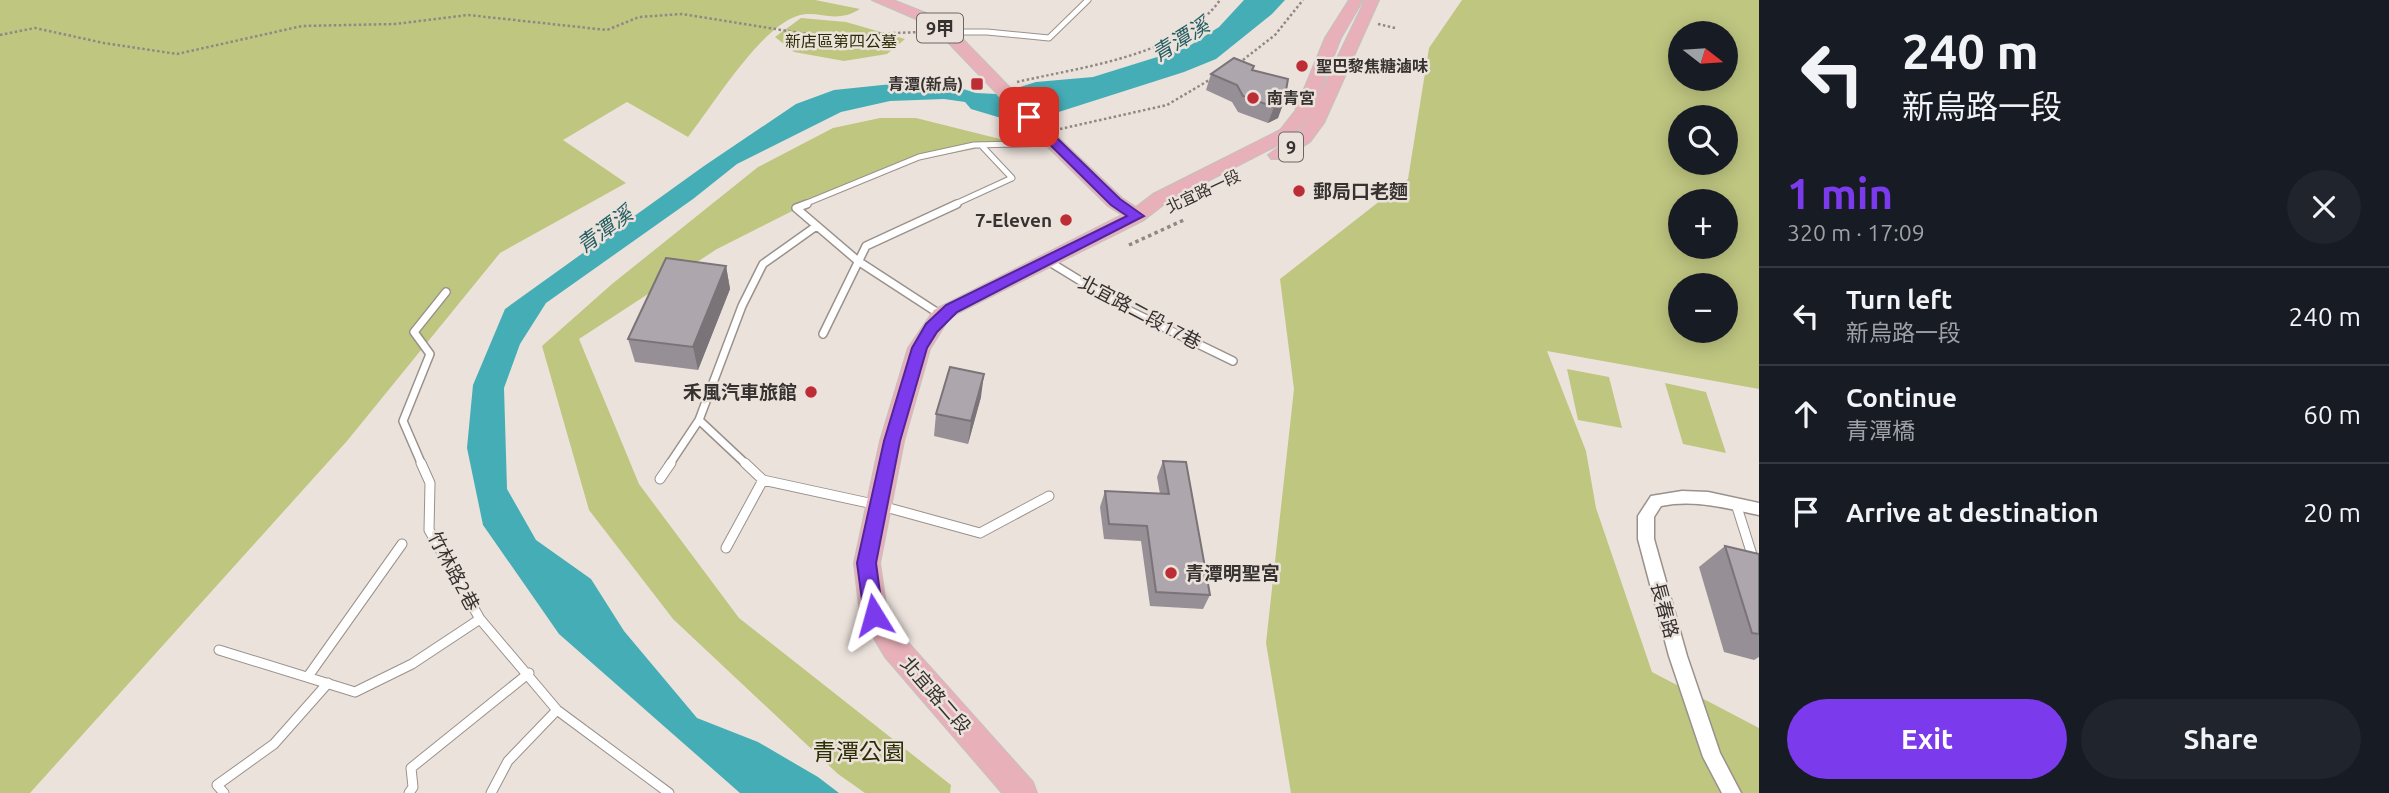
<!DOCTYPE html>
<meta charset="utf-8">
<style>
:root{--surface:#171b24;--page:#20242c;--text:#f1f3f6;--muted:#9ea1a6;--line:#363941;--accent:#7c3aed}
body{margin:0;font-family:Ubuntu,"Noto Sans TC",sans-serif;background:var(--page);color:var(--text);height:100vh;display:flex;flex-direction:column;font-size:26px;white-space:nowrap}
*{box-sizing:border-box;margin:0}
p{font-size:23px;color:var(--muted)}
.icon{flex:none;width:38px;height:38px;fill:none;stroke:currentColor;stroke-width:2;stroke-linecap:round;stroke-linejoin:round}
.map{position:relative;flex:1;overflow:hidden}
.side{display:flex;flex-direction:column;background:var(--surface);width:630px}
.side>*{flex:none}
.guide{background:#171b24;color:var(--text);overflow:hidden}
.needle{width:46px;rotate:107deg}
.tools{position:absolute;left:1668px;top:21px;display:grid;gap:14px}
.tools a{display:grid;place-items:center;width:70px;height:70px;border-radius:50%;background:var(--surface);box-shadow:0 4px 18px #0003;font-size:35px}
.pin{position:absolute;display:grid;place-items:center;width:60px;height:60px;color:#fff;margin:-30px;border-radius:14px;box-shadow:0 4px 10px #0006}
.me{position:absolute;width:77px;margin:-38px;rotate:352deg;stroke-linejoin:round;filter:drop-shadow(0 0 5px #0008)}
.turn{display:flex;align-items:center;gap:24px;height:147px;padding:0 28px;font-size:32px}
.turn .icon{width:91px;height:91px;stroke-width:2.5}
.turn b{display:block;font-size:49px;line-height:60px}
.round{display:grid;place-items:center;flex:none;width:74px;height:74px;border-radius:37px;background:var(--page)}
.head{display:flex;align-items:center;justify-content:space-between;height:119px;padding:0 28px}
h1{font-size:42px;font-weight:700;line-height:52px;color:var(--accent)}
.primary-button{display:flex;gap:14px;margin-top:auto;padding:14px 28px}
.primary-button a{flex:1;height:80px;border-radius:42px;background:var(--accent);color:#fff;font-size:28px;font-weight:700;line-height:80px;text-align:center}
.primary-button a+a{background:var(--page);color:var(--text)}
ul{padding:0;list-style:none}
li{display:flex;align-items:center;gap:21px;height:98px;padding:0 28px;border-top:2px solid var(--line)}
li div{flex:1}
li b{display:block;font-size:26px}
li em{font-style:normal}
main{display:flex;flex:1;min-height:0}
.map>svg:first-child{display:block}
.green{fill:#bfc680;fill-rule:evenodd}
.water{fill:#45adb6}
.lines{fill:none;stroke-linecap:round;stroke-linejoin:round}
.lane-far2-casing{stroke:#9a918b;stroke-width:7}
.lane-far1-casing{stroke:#9a918b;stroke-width:10}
.lane-casing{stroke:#9a918b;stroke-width:11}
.street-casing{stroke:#9a918b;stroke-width:3}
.primary-casing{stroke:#c3c2c1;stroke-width:2}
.path-far1{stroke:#8f8884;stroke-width:2.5;stroke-dasharray:2.5 2.5;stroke-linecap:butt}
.path{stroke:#8f8884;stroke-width:3.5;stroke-dasharray:3.5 3.5;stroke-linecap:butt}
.lane-far2{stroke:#fff;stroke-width:5}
.lane-far1{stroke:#fff;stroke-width:7}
.lane{stroke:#fff;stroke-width:9}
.street{fill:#fff;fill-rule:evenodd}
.primary{fill:#e8b0b8;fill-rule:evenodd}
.wall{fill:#968f95}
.shaded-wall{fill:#7a7479}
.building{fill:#aea6ad;stroke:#7a7479;stroke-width:2}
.route{fill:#7c3aed;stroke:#51269a;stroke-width:2}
.poi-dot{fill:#bd2d35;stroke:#ece2dc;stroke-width:2.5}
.labels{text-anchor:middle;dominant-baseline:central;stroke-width:5;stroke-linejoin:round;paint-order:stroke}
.far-park-label{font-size:16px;fill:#2b2e04;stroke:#ece2dc}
.far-poi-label{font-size:16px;font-weight:bold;fill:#363230;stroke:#ece2dc;text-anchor:start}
.far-street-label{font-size:16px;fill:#363230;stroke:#ece2dc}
.shield{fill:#ece2dc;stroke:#6d6764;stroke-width:2}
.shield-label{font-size:18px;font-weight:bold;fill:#363230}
.poi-label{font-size:19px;font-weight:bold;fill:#363230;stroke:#ece2dc;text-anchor:start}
.street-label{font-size:19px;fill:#363230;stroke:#ece2dc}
.water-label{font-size:21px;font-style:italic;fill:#245e63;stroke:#ece2dc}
.near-park-label{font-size:23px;fill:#2b2e04;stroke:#ece2dc}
</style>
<main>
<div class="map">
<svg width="1759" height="793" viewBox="0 0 1759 793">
<rect width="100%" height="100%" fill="#ece2dc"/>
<path class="green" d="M0 0H815L860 9C835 25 818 9 797 16 759 29 713 105 688 137L627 102 563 140 626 183 500 253 347 441 30 793H0Z
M1462 0H1759V389L1547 351 1586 451 1596 508 1652 672 1759 728V793H1291L1266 643 1294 389 1280 279 1408 179 1429 48ZM1680 33H1726V79H1680ZM1680 117H1726V163H1680ZM1680 201H1726V247H1680ZM1680 285H1726V331H1680Z
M801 18 846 22 905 39 887 54 844 61 794 52 775 37Z
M880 118H916L1012 142 906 162 822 196 717 249 579 339 639 484 739 618 951 785 950 793H865L838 774 673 619 589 510 542 346 612 284 758 167 833 128Z
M1567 369 1609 377 1622 428 1578 420Z
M1665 383 1706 392 1726 453 1683 444Z"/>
<path class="water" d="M1244 0H1285L1272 14 1216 59 1184 72 1021 124 971 109 965 102 944 99 890 101 841 112 737 164 693 199 546 303 520 344 504 388 507 489 536 540 591 579 624 631 697 718 758 742 818 777 839 793H740L559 634 483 525 467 448 473 385 505 309 704 166 796 104 834 90 892 84H947L976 93 997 94 1036 82 1093 77 1186 48 1219 27Z"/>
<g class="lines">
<g class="lane-far2-casing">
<path id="lane-far2" d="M947 32H987L1049 38 1088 0
M802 205 919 157 974 145 1054 143
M953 205 1012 178 981 145"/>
</g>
<g class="lane-far1-casing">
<path id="lane-far1" d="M807 204 796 208 858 261 941 315
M1048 261 1128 310 1233 361
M823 334 866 246 957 204
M422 465 403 421 430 354 414 332 446 292
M669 465 699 420
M747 465 699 420 742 306 763 264 815 227"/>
</g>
<g class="lane-casing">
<path id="lane" d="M421 463 430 483 429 530 480 619 557 710 669 793
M745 463 763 480 878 505 980 533 1049 496
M660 479 671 463
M1736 504 1759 577
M726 548 763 480
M219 650 355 692 412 664 480 619
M309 675 402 544
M224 793 217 785 274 744 328 683
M409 793 413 787 411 768 529 673
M491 793 508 761 557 710"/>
</g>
<g class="street-casing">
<path id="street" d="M1682 491 1708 492 1759 503V515C1726 508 1694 499 1661 506L1654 517V539L1687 656 1720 753 1741 793H1722L1703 757 1669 656 1638 539V516L1651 496Z"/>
</g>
<g class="primary-casing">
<path id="primary" d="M872 0H893L926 13 953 29 1060 139 1122 198 1136 207 1153 194 1280 130 1295 111 1325 38 1349 0H1363L1341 38 1314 106 1365 0H1379L1324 123 1310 142 1283 159H1271L1268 155 1292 138 1167 202 1144 220 958 313 948 320 930 349 904 441 880 563 887 612 905 639 1033 782 1037 793H1002L885 657 860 615 854 563 880 441 908 348 934 310 1122 215 1108 206 1048 147 941 35 916 19ZM1311 113 1298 134 1292 138 1309 116Z"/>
</g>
<path class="path-far1" d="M1378 24 1395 28
M0 35 35 28 104 43 177 54 302 26 395 24 468 15 607 30 639 17 682 14 819 36 920 32
M1239 63 1275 35 1303 0
M1017 82C1080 67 1181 56 1220 0
M1060 129 1167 105 1211 79"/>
<path class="path" d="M1129 245 1186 219"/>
<use href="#lane-far2" class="lane-far2"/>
<use href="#lane-far1" class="lane-far1"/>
<use href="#lane" class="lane"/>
<use href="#street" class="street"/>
<use href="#primary" class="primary"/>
</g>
<path class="wall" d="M1253 70 1288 79 1278 118 1268 123 1238 112 1232 102 1206 90 1211 74Z
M726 266 730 289 698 370 635 362 628 339Z
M981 397 968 444 934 436 936 414Z
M1163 461 1210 595 1203 609 1150 606 1141 541 1104 539 1100 507 1105 491 1160 494 1157 477Z
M1725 546 1759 554V657L1754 660 1724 652 1699 567Z"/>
<path class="shaded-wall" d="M1284 102 1278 118 1268 123 1274 107Z
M726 266 730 289 698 370 693 347Z
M984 374 981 397 968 444 971 421Z"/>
<path class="building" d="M1234 58 1254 66 1252 70 1288 79 1284 102 1274 107 1243 96 1237 85 1211 74Z
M666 258 726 266 693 347 628 339Z
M950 367 984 374 971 421 936 414Z
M1163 461 1186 462 1210 595 1156 592 1147 526 1109 524 1105 491 1169 494Z
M1725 546 1759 554V634L1752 633Z"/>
<path class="route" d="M1029 114 1033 115 1120 199 1144 216 957 312 937 332 927 348 900 441 876 563 883 615 880 621 874 624 867 621 864 615 857 563 884 441 912 348 926 324 946 305 1127 216 1111 205 1025 120V115Z"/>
<g class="poi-dot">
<circle cx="1302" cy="66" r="7"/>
<rect x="970" y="77" width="14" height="14" rx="3.5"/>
<circle cx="1253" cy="98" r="7"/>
<circle cx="1299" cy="191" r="7"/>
<circle cx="1066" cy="220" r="7"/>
<circle cx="811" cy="392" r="7"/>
<circle cx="1171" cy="573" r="7"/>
</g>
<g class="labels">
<g class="far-park-label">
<text x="841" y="41">新店區第四公墓</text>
</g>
<g class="far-poi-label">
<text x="1316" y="66">聖巴黎焦糖滷味</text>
<text x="963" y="84" text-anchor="end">青潭(新烏)</text>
<text x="1267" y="98">南青宮</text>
</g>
<g class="far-street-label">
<text transform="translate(1203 191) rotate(-25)">北宜路一段</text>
</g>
<g class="shield">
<rect x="917" y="13.5" width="46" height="29" rx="5"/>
<rect x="1279" y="132.5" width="24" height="29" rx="5"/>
</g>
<g class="shield-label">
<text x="940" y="28">9甲</text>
<text x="1291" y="147">9</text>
</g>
<g class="poi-label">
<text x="1313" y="191">郵局口老麵</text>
<text x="1052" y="220" text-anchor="end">7-Eleven</text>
<text x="797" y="392" text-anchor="end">禾風汽車旅館</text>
<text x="1185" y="573">青潭明聖宮</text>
</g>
<g class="street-label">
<text transform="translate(1140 312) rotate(28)">北宜路二段17巷</text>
<text transform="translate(454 571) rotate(62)">竹林路2巷</text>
<text transform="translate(1665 610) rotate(75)">長春路</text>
<text transform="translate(936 695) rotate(49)">北宜路二段</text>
</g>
<g class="water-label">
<text transform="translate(1180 39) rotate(-32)">青潭溪</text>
<text transform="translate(604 229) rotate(-36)">青潭溪</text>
</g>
<g class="near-park-label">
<text x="859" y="751">青潭公園</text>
</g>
</g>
</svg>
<div class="tools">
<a><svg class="needle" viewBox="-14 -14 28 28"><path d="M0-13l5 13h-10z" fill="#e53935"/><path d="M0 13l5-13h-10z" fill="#9ea1a6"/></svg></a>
<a><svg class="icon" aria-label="search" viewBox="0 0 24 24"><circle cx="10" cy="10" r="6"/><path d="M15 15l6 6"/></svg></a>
<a>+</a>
<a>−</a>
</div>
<div class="pin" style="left:1029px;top:117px;background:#d93025"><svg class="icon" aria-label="arrive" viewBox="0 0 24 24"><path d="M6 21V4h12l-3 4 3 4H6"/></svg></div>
<svg class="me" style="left:874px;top:615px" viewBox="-20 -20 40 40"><path d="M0-17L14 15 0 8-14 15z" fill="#7c3aed" stroke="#fff" stroke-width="4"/></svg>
</div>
<section class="side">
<div class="guide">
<div class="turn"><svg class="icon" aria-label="left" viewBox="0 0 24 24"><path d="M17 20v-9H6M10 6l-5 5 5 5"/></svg><div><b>240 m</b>新烏路一段</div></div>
</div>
<div class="head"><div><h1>1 min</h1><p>320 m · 17:09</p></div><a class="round"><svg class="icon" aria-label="close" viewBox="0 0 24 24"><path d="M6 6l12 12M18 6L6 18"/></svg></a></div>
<ul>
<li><svg class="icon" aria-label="left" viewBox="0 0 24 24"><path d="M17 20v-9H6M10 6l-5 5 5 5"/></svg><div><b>Turn left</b><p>新烏路一段</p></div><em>240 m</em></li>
<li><svg class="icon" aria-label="ahead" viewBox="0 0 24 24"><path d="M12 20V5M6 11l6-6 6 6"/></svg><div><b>Continue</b><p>青潭橋</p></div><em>60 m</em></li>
<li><svg class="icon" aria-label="arrive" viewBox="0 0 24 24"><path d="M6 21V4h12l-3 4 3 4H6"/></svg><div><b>Arrive at destination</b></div><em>20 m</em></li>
</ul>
<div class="primary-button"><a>Exit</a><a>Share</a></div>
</section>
</main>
